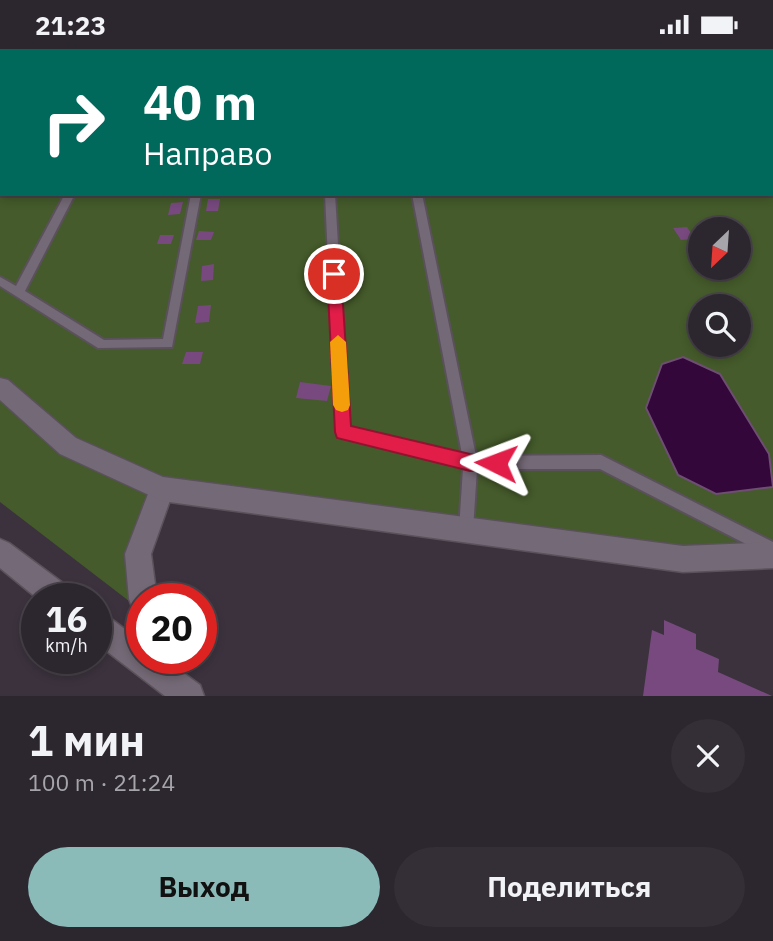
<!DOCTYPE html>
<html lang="ru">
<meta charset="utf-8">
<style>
:root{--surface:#2c262e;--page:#342e36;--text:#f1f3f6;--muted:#a6a5aa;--line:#48434a;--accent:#8bbbb9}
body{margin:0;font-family:"IBM Plex Sans",sans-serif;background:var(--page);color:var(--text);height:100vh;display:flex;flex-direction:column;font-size:26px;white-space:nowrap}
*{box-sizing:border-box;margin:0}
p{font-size:23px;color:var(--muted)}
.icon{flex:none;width:38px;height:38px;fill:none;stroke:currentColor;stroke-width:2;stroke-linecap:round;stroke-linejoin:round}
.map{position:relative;height:647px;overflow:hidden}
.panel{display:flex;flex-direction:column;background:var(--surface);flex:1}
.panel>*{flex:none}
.guide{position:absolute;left:0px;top:0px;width:774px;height:147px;box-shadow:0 4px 10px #0003,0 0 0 2px var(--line);background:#00695c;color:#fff;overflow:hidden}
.needle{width:46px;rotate:205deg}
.tools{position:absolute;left:688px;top:168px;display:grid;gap:14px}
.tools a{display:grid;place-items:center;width:63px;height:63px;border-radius:50%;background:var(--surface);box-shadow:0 4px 10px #0003,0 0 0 2px var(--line);font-size:35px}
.speed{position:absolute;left:21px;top:534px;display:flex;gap:14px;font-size:35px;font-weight:700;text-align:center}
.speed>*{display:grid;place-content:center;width:91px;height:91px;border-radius:50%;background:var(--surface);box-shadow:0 4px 10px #0003,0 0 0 2px var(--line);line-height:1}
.speed small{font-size:18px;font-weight:400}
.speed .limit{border:10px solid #d22;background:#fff;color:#111}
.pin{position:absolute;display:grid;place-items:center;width:60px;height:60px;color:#fff;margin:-30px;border:4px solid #fff;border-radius:50%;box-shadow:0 2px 7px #0007}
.me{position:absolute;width:77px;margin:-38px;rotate:273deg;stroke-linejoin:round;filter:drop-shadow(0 0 5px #0008)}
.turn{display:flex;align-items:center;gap:24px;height:147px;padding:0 28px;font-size:32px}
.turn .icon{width:91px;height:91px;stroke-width:2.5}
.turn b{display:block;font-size:49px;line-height:60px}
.round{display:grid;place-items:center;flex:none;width:74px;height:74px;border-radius:37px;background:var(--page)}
.head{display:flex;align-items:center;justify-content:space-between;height:119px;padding:0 28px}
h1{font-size:42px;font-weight:700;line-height:52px}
.button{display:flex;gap:14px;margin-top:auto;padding:14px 28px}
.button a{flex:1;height:80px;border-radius:42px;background:var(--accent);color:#111;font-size:28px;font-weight:700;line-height:80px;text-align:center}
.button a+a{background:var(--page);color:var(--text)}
.status{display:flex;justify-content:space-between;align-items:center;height:49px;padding:0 35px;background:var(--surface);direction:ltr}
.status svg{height:19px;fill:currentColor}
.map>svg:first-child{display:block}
.green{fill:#455b2b;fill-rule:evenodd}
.water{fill:#33073a;stroke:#6e4e73;stroke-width:2}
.building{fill:#77497e}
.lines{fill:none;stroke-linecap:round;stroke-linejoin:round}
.service-casing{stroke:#5a515b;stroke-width:4}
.minor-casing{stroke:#5a515b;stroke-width:3}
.tertiary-casing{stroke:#5a515b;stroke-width:3}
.service{fill:#746976;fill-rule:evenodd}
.minor{fill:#746976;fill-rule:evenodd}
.tertiary{fill:#746976;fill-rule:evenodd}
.route{fill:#e11d48;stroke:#92132f;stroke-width:2}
.slow{fill:#f59e0b}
</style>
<div class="status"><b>21:23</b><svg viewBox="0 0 49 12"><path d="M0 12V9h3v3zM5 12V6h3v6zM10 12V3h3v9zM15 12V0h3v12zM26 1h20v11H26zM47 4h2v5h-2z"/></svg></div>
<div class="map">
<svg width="773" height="647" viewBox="0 0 773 647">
<rect width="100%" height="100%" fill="#3b323d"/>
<path class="green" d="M0 0H773V506L683 510 163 440 142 550V562L0 453ZM2 2H772V145H2ZM700 180H738V219H700ZM700 257H738V296H700Z"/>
<path class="water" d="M683 308 720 325 769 405 773 438 716 445 678 426 646 359 662 315Z"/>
<path class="building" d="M208 150H220L218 162H206Z
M183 153 180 165 168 166 171 154Z
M687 178 695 190 681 191 673 179Z
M199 182 214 183 211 191H196Z
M160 186H174L171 195H157Z
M214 215 213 231 201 232 202 217Z
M211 256 209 273 195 274 198 257Z
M186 303H203L200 315H182Z
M300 333 331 337 327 352 296 349Z
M664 571 696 585V600L719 610 718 623 772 647H643L652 581 664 586Z"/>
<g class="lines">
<g class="service-casing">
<path id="service" d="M123 0H129V2H123Z
M219 0H225V2H219Z
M319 0H325V2H319Z
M381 0H387L388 2H381Z
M471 0H477V2H471Z
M555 0H562L563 2H556Z
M695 0H703L704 2H696Z
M717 0H723L724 2H717Z
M772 16H773V20H772Z
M0 36H2V42H0Z
M772 65H773V69H772Z
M65 145H75L25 242 104 291 163 290 191 145H201L172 298 98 299 0 237V228L16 237Z
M325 145H335L349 378 462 405 412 145H422L476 407 601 406 773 493V509L600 420H477L473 481 471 486 466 488 461 486 459 481 463 419 338 387 336 383Z"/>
</g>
<g class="minor-casing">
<path id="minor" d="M625 0H638L639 2H626Z
M772 119H773V130L772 129Z
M162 428 171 432 174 440 151 505 157 550H142V563L133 560 129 550 125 505 153 432Z
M0 490 9 494 71 540 74 550H38L0 519Z
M96 562 106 566 142 593V609H163L200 636 204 647H165L96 594Z"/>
</g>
<g class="tertiary-casing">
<path id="tertiary" d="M0 329 8 331 76 389 163 428 683 497 773 493V519L683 523 162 452 60 405 0 351Z"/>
</g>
<use href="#service" class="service"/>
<use href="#minor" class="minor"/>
<use href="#tertiary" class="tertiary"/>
</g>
<path class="route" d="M334 220 341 225 351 377 470 405 502 408 505 414 502 420 470 422 337 389 335 383 327 225Z"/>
<path class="slow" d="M338 286 346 293 350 356 348 361 342 363 336 361 333 356 330 293Z"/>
</svg>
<div class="tools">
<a><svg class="needle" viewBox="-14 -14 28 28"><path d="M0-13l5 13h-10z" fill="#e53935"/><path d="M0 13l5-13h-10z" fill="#a6a5aa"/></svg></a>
<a><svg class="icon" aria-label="search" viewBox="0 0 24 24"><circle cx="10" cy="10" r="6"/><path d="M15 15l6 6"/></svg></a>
</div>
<div class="speed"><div>16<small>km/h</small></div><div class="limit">20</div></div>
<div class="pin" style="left:334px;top:225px;background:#d93025"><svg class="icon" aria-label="arrive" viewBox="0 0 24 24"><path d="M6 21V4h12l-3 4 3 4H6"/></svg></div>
<svg class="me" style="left:496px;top:414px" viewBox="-20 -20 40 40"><path d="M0-17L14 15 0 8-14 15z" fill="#e11d48" stroke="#fff" stroke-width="4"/></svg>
<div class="guide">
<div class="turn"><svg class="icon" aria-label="right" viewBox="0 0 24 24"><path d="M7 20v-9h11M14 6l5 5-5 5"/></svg><div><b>40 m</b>Направо</div></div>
</div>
</div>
<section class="panel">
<div class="head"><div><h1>1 мин</h1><p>100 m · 21:24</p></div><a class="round"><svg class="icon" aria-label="close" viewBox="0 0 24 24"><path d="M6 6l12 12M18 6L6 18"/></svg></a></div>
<div class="button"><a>Выход</a><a>Поделиться</a></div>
</section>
